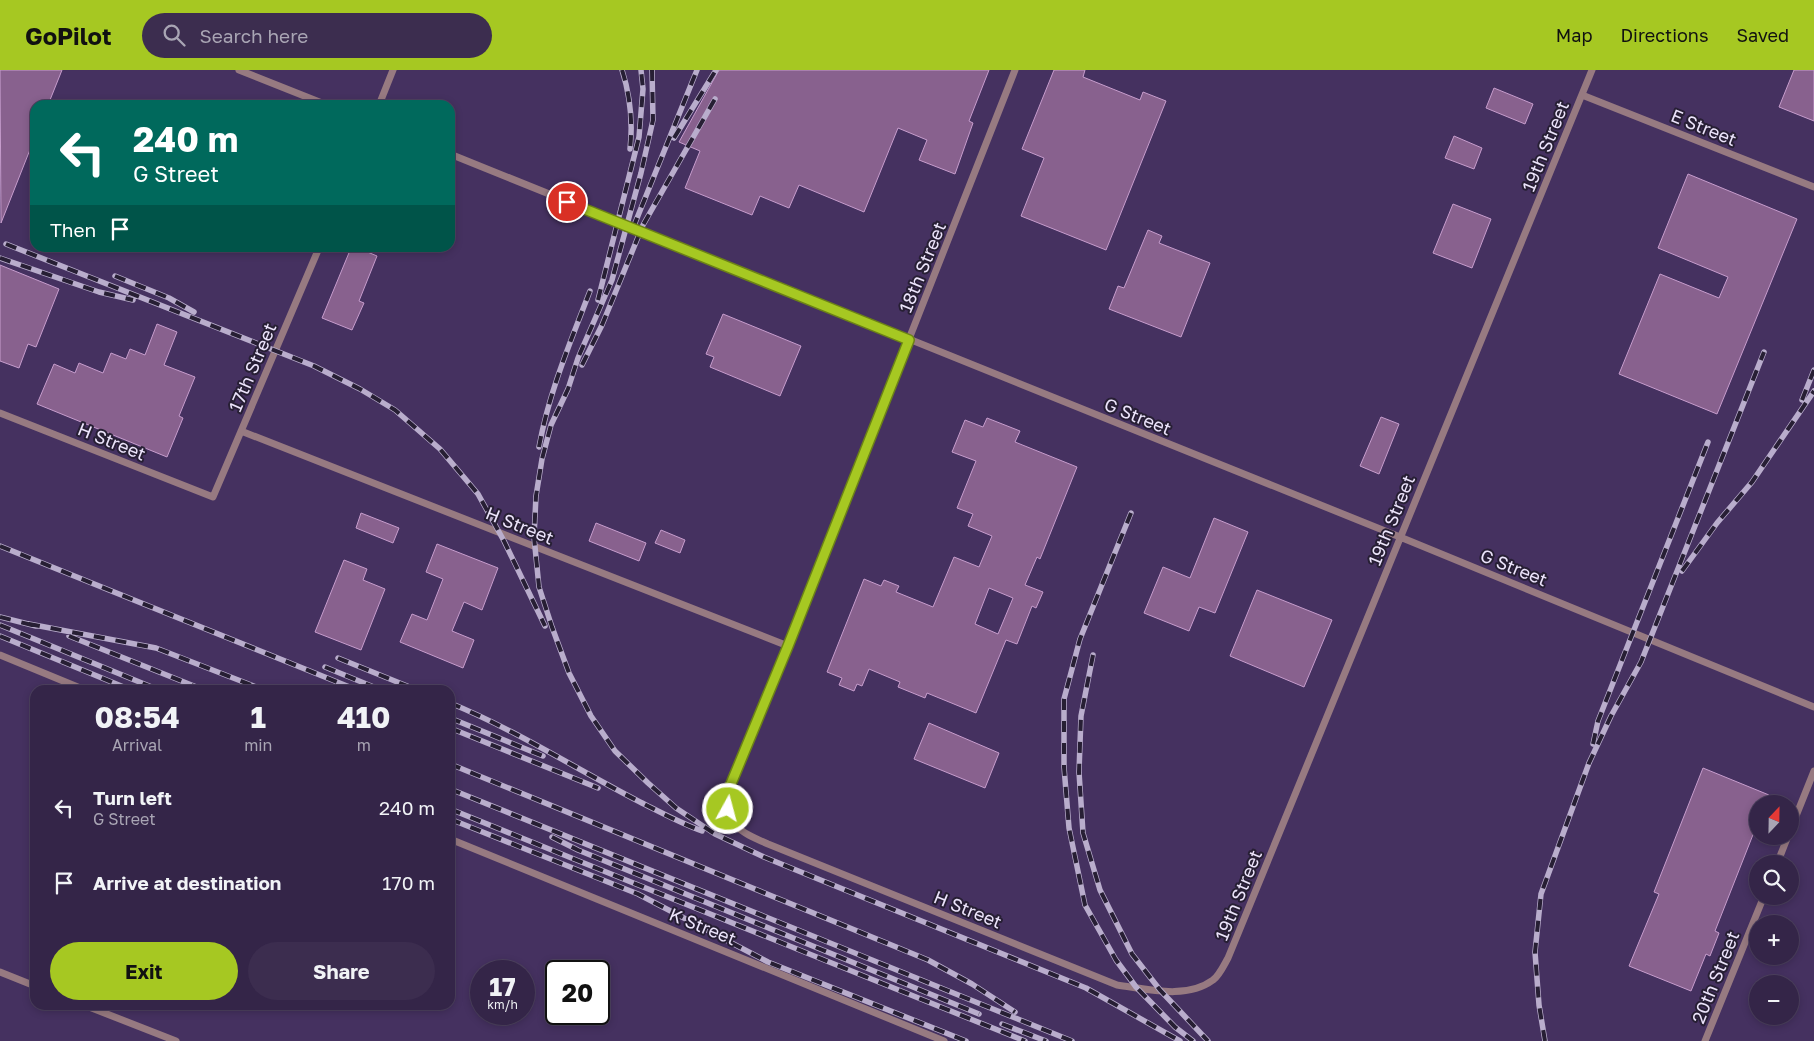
<!DOCTYPE html>
<meta charset="utf-8">
<style>
:root{--surface:#342548;--page:#3c2d4f;--text:#f1f3f6;--muted:#a9a5b4;--line:#4e4260;--accent:#a6c822}
body{margin:0;font-family:"Golos Text",sans-serif;background:var(--page);color:var(--text);height:100vh;display:flex;flex-direction:column;font-size:19px;white-space:nowrap}
*{box-sizing:border-box;margin:0}
p{font-size:16px;color:var(--muted)}
.icon{flex:none;width:28px;height:28px;fill:none;stroke:currentColor;stroke-width:2;stroke-linecap:round;stroke-linejoin:round}
.map{position:relative;flex:1;overflow:hidden}
.side{position:absolute;left:30px;top:615px;width:425px;height:325px;display:flex;flex-direction:column;background:var(--surface);border-radius:15px;box-shadow:0 2px 8px #0003,0 0 0 1px var(--line)}
.side>*{flex:none}
.guide{position:absolute;left:30px;top:30px;width:425px;height:152px;border-radius:15px;box-shadow:0 2px 8px #0003,0 0 0 1px var(--line);background:#00695c;color:#fff;overflow:hidden}
.needle{width:32px;rotate:22deg}
.controls{position:absolute;left:1749px;top:725px;display:grid;gap:10px}
.controls a{display:grid;place-items:center;width:50px;height:50px;border-radius:50%;background:var(--surface);box-shadow:0 2px 8px #0003,0 0 0 1px var(--line);font-size:25px}
.speed{position:absolute;left:470px;top:890px;display:flex;gap:10px;font-size:25px;font-weight:700;text-align:center}
.speed>*{display:grid;place-content:center;width:65px;height:65px;border-radius:50%;background:var(--surface);box-shadow:0 2px 8px #0003,0 0 0 1px var(--line);line-height:1}
.speed small{font-size:12px;font-weight:400}
.speed .limit{border:2px solid #111;border-radius:8px;background:#fff;color:#111}
.pin{position:absolute;display:grid;place-items:center;width:42px;height:42px;color:#fff;margin:-21px;border:2px solid #fff;border-radius:50%;box-shadow:0 1px 5px #0007}
.me{position:absolute;width:55px;margin:-28px;rotate:7deg;stroke-linejoin:round;filter:drop-shadow(0 0 4px #0008)}
.turn{display:flex;align-items:center;gap:18px;height:105px;padding:0 20px;font-size:22px}
.turn .icon{width:65px;height:65px;stroke-width:2.5}
.turn b{display:block;font-size:35px;line-height:42px}
.then{display:flex;align-items:center;height:48px;padding:0 20px;background:#0003;gap:10px;font-size:19px}
.eta{display:flex;justify-content:space-evenly;align-items:center;height:85px;text-align:center}
.eta b{font-size:30px;font-weight:700;line-height:35px}
.action{display:flex;gap:10px;margin-top:auto;padding:10px 20px}
.action a{flex:1;height:58px;border-radius:30px;background:var(--accent);color:#111;font-size:20px;font-weight:700;line-height:58px;text-align:center}
.action a+a{background:var(--page);color:var(--text)}
ul{padding:0;list-style:none}
li{display:flex;align-items:center;gap:15px;height:75px;padding:0 20px}
li div{flex:1}
li b{display:block;font-size:19px}
li em{font-style:normal}
header{display:flex;align-items:center;gap:30px;box-sizing:border-box;height:70px;padding:0 25px;background:var(--accent);color:#111}
header strong{font-size:24px}
nav{display:flex;gap:28px;margin-inline-start:auto;font-size:18px}
.search{width:350px;height:45px;background:var(--page);display:flex;align-items:center;gap:12px;box-sizing:border-box;padding:0 18px;border-radius:28px;color:var(--muted);font-size:19px}
.map>svg:first-child{display:block}
.building{fill:#88618e;stroke:#c79dcd;fill-rule:evenodd}
.lines{fill:none;stroke-linecap:round;stroke-linejoin:round}
.service{stroke:#977a81;stroke-width:7}
.rail-casing{stroke:#b9adcc;stroke-width:5.5}
.rail{stroke:#271f34;stroke-width:4;stroke-dasharray:11;stroke-linecap:butt}
.route-casing{stroke:#6c8216;stroke-width:12}
.route{stroke:#a6c822;stroke-width:9}
.labels{text-anchor:middle;dominant-baseline:central;stroke-width:4;stroke-linejoin:round;paint-order:stroke}
.street-label{font-size:18px;fill:#ece4fb;stroke:#271f34}
</style>
<header>
<strong>GoPilot</strong>
<div class="search"><svg class="icon" aria-label="search" viewBox="0 0 24 24"><circle cx="10" cy="10" r="6"/><path d="M15 15l6 6"/></svg>Search here</div>
<nav><a>Map</a><a>Directions</a><a>Saved</a></nav>
</header>
<div class="map">
<svg width="1814" height="971" viewBox="0 0 1814 971">
<rect width="100%" height="100%" fill="#453160"/>
<path class="building" d="M0 0H62L48 35H35V67L1 153Z
M719 0H989L969 51 973 53 955 104 919 90 927 70 898 58 864 142 799 115 789 138 760 126 752 145 685 118 700 81 679 72Z
M1054 0H1085L1083 7 1140 30 1143 22 1166 31 1106 180 1021 146 1044 88 1022 79Z
M1794 0H1814V51L1779 37Z
M1494 18 1533 34 1525 54 1486 38Z
M1454 66 1482 78 1474 99 1445 88Z
M1688 104 1797 149 1717 344 1619 304 1660 204 1719 228 1728 207 1658 178Z
M1453 134 1491 149 1472 198 1433 183Z
M1148 160 1162 166 1159 173 1210 193 1181 267 1109 239 1118 216 1124 218Z
M351 178H358L377 186 359 231 364 233 352 260 322 248Z
M0 195 59 219 36 277 28 274 19 298 0 291Z
M723 244 801 276 780 326 710 297 714 287 706 284Z
M157 254 177 262 164 295 195 307 179 346 183 348 167 387 37 334 54 294 75 303 79 293 103 303 111 283 126 289 130 279 145 285Z
M1381 347 1399 354 1379 404 1360 396Z
M987 348 1020 361 1015 372 1077 397 1040 489 1037 487 1025 515 1043 522 1036 538 1032 536 1017 574 1006 570 976 643 927 623 925 628 898 617 900 612 869 599 862 616 857 614 854 621 839 615 842 608 827 602 864 509 881 516 884 510 899 516 896 522 933 537 954 487 979 497 992 466 968 456 973 444 957 438 976 391 952 382 965 350 983 357ZM989 518 1013 528 998 564 975 554Z
M361 443 399 458 393 473 356 458Z
M1214 448 1248 462 1215 543 1199 537 1189 561 1144 543 1163 497 1190 508Z
M596 453 646 473 639 491 589 471Z
M661 460 685 470 680 483 655 473Z
M437 474 498 498 482 540 464 532 452 561 474 570 463 598 400 572 412 544 427 550 443 509 426 502Z
M344 490 367 499 363 510 385 519 361 580 315 562Z
M1257 520 1332 550 1304 617 1230 586Z
M929 653 999 683 985 718 914 689Z
M1703 698 1769 725 1765 734H1758V752L1715 861 1719 863 1710 886 1706 884 1691 921 1629 896 1659 824 1654 822Z"/>
<g class="lines">
<path class="service" d="M239 0 327 35
M1015 0 788 576 728 721C727 756 738 761 768 774L1117 915C1147 919 1186 930 1213 910 1219 906 1224 895 1228 888L1592 0
M1582 25 1814 117
M379 35 393 0
M450 84 1400 467 1814 637
M0 343 213 427 319 178
M241 361 788 576
M0 585 85 620
M1790 761 1814 701
M450 769 944 971
M1777 794 1788 766
M0 902 35 916
M84 935 176 971
M1705 971 1764 826"/>
<g class="rail-casing">
<path id="rail" d="M622 0C630 25 633 52 630 79
M652 0 653 50 641 103 612 210 578 288 568 319 551 355 542 389 536 426 534 467 539 517 552 557 569 603 591 646 615 681 648 713 676 738 715 764 764 787 1086 918 1180 971
M674 68 716 0
M633 158 697 0
M6 174 314 296 360 319 395 340 440 379 478 424 504 471 545 556
M0 188 99 222 133 230
M115 206 169 228 194 242
M598 230 639 67 643 19 641 0
M582 295 602 255 643 155 715 29
M1802 330 1814 300
M539 377C549 322 570 273 590 221
M1131 443 1080 569 1064 629V697L1069 758 1085 835 1116 890 1136 917 1175 957 1193 971
M0 476 357 620
M1682 501 1717 453 1752 412 1814 321
M0 547 36 556
M29 554 156 578 264 620
M0 555 159 620
M0 566 131 620
M69 566 204 620
M1093 585 1081 646 1079 702 1083 763 1100 820 1132 884 1160 920 1208 971
M338 588 417 620
M325 597 381 620
M450 633C516 660 576 699 640 732 660 742 680 753 702 761
M450 648 543 686
M450 658 598 718
M1593 674 1598 651 1708 372
M450 694 928 890 972 914 1015 942
M450 719 1072 971
M450 739 1025 971
M450 749 638 824 768 892 966 971
M552 767 578 780 979 944
M1002 954 1046 971
M1545 971 1539 935 1535 882 1541 824 1589 693 1611 646 1641 592 1764 282"/>
</g>
<use href="#rail" class="rail"/>
</g>
<g class="lines">
<g class="route-casing">
<path id="route" d="M567 132 909 270 788 576 728 721V739"/>
</g>
<use href="#route" class="route"/>
</g>
<g class="labels">
<g class="street-label">
<text transform="translate(1704 57) rotate(22)">E Street</text>
<text transform="translate(1545 76) rotate(-68)">19th Street</text>
<text transform="translate(922 197) rotate(-68)">18th Street</text>
<text transform="translate(252 297) rotate(-67)">17th Street</text>
<text transform="translate(1138 346) rotate(22)">G Street</text>
<text transform="translate(112 371) rotate(22)">H Street</text>
<text transform="translate(1391 450) rotate(-68)">19th Street</text>
<text transform="translate(520 455) rotate(22)">H Street</text>
<text transform="translate(1514 497) rotate(22)">G Street</text>
<text transform="translate(1238 825) rotate(-68)">19th Street</text>
<text transform="translate(968 839) rotate(22)">H Street</text>
<text transform="translate(703 856) rotate(22)">K Street</text>
<text transform="translate(1715 907) rotate(-68)">20th Street</text>
</g>
</g>
</svg>
<div class="controls">
<a><svg class="needle" viewBox="-14 -14 28 28"><path d="M0-13l5 13h-10z" fill="#e53935"/><path d="M0 13l5-13h-10z" fill="#a9a5b4"/></svg></a>
<a><svg class="icon" aria-label="search" viewBox="0 0 24 24"><circle cx="10" cy="10" r="6"/><path d="M15 15l6 6"/></svg></a>
<a>+</a>
<a>−</a>
</div>
<div class="speed"><div>17<small>km/h</small></div><div class="limit">20</div></div>
<div class="pin" style="left:567px;top:132px;background:#d93025"><svg class="icon" aria-label="arrive" viewBox="0 0 24 24"><path d="M6 21V4h12l-3 4 3 4H6"/></svg></div>
<svg class="me" style="left:728px;top:739px" viewBox="-20 -20 40 40"><circle r="17" fill="#a6c822" stroke="#fff" stroke-width="3"/><path d="M0-11L8 9 0 5-8 9z" fill="#fff"/></svg>
<div class="guide">
<div class="turn"><svg class="icon" aria-label="left" viewBox="0 0 24 24"><path d="M17 20v-9H6M10 6l-5 5 5 5"/></svg><div><b>240 m</b>G Street</div></div>
<div class="then">Then<svg class="icon" aria-label="arrive" viewBox="0 0 24 24"><path d="M6 21V4h12l-3 4 3 4H6"/></svg></div>
</div>
<section class="side">
<div class="eta">
<div><b>08:54</b><p>Arrival</p></div>
<div><b>1</b><p>min</p></div>
<div><b>410</b><p>m</p></div>
</div>
<ul>
<li><svg class="icon" aria-label="left" viewBox="0 0 24 24"><path d="M17 20v-9H6M10 6l-5 5 5 5"/></svg><div><b>Turn left</b><p>G Street</p></div><em>240 m</em></li>
<li><svg class="icon" aria-label="arrive" viewBox="0 0 24 24"><path d="M6 21V4h12l-3 4 3 4H6"/></svg><div><b>Arrive at destination</b></div><em>170 m</em></li>
</ul>
<div class="action"><a>Exit</a><a>Share</a></div>
</section>
</div>
